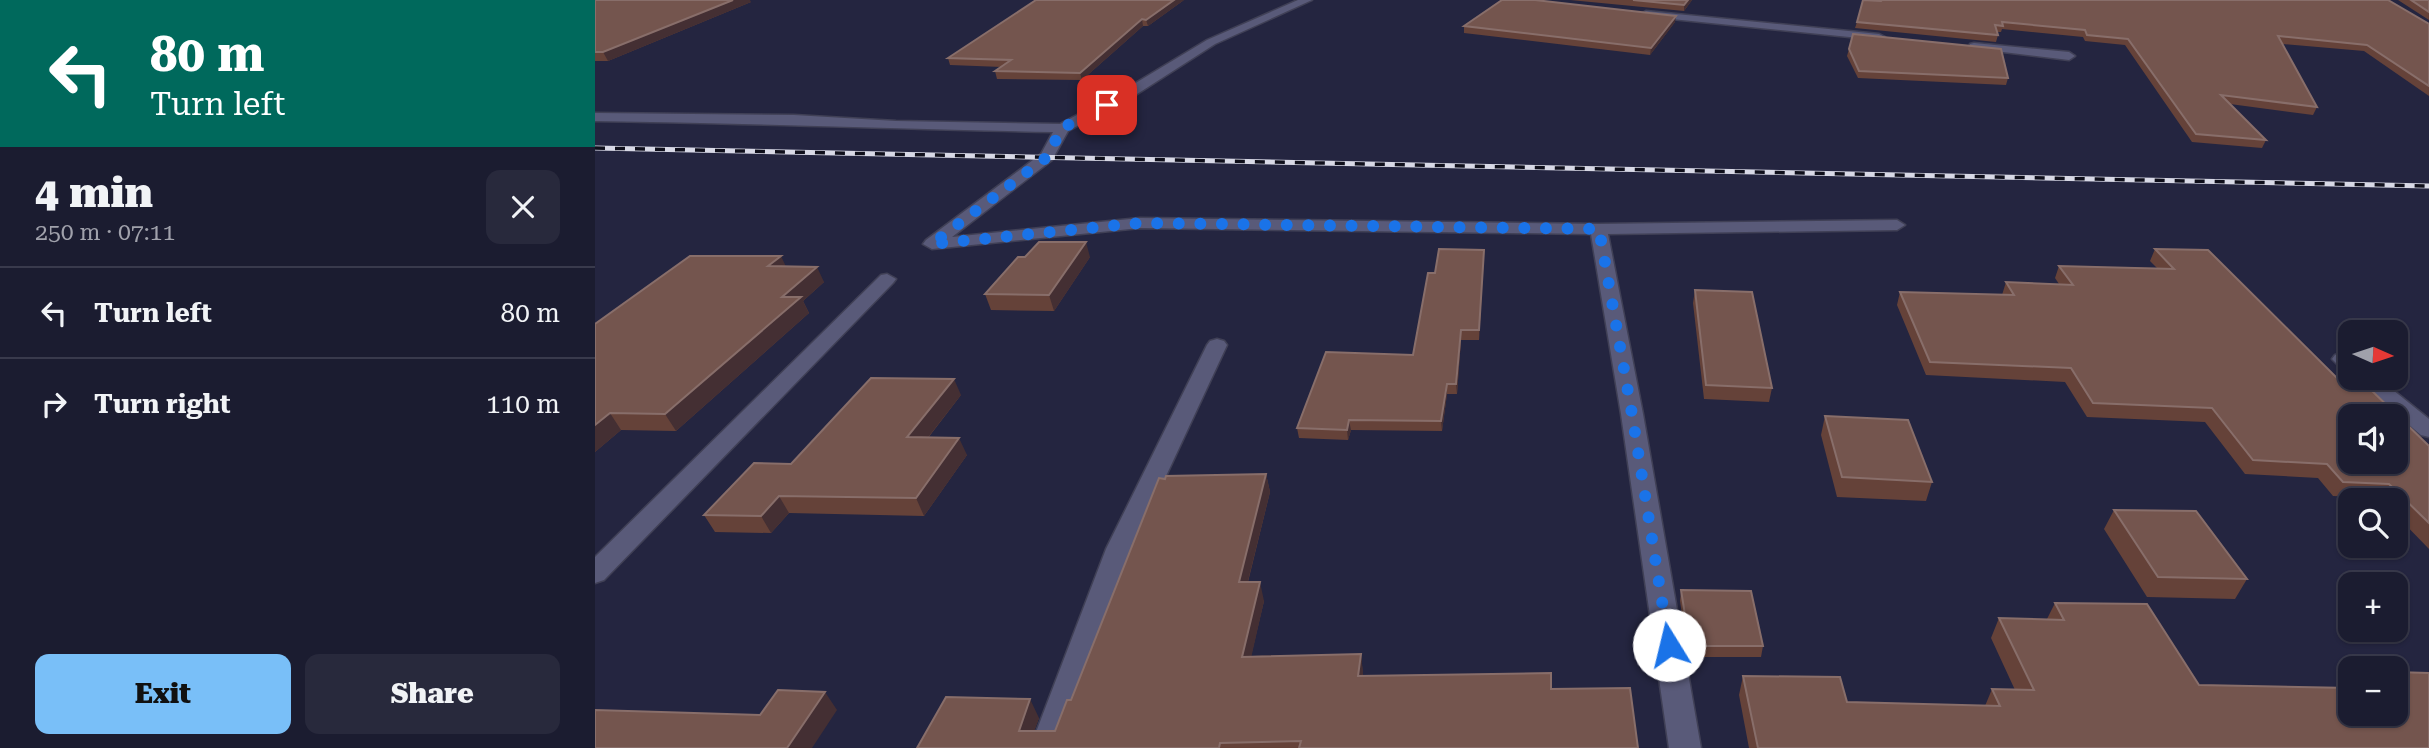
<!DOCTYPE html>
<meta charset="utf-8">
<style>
:root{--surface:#1b1c30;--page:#28293c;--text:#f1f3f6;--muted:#a0a1ab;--line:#393a4c;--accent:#79bff8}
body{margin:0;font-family:"Roboto Serif",serif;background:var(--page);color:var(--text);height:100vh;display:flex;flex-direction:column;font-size:26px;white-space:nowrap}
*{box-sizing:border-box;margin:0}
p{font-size:23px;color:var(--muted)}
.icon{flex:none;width:38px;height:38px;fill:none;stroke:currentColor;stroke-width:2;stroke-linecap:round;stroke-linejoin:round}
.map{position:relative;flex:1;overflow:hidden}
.panel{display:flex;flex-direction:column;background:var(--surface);width:595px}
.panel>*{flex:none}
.top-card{background:#00695c;color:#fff;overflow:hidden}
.needle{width:46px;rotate:93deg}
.tools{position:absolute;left:1743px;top:320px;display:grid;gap:14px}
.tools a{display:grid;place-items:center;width:70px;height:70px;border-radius:14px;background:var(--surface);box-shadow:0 2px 5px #0004,0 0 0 2px var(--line);font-size:35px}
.pin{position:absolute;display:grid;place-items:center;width:60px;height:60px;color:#fff;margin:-30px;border-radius:14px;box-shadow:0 4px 10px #0006}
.me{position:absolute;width:77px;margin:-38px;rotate:351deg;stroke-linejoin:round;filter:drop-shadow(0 0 5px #0008)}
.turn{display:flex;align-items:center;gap:24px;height:147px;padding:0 35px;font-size:32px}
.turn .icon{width:91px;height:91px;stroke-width:2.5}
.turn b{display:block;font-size:49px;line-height:60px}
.round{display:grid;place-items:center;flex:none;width:74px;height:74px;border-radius:14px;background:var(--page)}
.summary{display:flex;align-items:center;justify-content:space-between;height:119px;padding:0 35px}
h1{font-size:42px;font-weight:800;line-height:52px}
.action{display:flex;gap:14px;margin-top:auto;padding:14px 35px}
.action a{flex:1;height:80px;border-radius:14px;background:var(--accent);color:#111;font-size:28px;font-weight:800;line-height:80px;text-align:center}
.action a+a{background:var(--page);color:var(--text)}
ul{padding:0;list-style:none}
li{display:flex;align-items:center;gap:21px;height:91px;padding:0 35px;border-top:2px solid var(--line)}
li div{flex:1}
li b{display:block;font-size:26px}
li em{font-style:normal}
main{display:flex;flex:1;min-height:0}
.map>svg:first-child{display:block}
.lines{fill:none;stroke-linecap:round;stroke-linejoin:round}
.minor-casing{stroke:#404056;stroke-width:3}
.minor{fill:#595a79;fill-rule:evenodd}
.rail-casing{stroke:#d8d9e6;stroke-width:5}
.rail{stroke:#0f0f1b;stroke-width:3.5;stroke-dasharray:10;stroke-linecap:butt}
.wall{fill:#654239}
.shaded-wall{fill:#442f33}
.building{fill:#74554e;stroke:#886e6a;stroke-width:2;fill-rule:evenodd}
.route{stroke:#1a73e8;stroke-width:12;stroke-dasharray:0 21.6}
</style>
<main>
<section class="panel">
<div class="top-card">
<div class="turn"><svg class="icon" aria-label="left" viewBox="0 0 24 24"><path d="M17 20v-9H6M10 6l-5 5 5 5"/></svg><div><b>80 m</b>Turn left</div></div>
</div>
<div class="summary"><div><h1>4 min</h1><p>250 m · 07:11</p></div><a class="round"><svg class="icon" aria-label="close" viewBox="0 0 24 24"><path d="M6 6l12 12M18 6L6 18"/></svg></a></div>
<ul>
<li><svg class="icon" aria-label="left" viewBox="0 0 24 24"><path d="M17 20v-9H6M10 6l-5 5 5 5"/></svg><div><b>Turn left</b></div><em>80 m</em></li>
<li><svg class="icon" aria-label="right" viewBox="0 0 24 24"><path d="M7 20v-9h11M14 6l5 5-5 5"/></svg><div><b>Turn right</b></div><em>110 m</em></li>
</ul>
<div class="action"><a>Exit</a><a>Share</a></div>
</section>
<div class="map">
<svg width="1834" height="748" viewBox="0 0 1834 748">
<rect width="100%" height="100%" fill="#242540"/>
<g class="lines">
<g class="minor-casing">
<path id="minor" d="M703 0H717L620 44 539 96 473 131 457 160 357 237 545 218 1004 224 1302 220 1310 225 1302 230 1013 234 1048 414 1106 748H1074L1026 414 996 234 545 228 337 249 328 244 331 240 446 154 458 132C305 129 153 123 0 121V113L199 115 301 121 465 124 529 90 612 40Z
M1051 11 1284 34 1290 37 1284 40 1047 16 1046 14Z
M1379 43 1474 52 1480 56 1474 60 1375 48V44Z
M292 274 301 279 298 283 9 580 0 583V557L286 275Z
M622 339 629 341 632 345 537 549 467 748H435L511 549 612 345 615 341Z
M1747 353 1755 355V372L1748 370 1737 359 1740 355Z
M1759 378H1783L1834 419V437L1826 435Z"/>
</g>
<use href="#minor" class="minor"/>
<g class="rail-casing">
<path id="rail" d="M0 148 1834 186"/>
</g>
<use href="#rail" class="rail"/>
</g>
<path class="wall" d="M0 0 156 2 13 61H0Z
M589 0 553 26H548L487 80 402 79 400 71 407 67 355 65 353 58Z
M975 0H1097L1089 11Z
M1287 0H1793L1834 24V96L1769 51 1687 44 1722 107 1718 115 1635 104 1671 140 1667 148 1597 142 1530 45 1490 41 1488 37 1407 29 1406 32H1402L1403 35 1401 42 1260 28 1262 22Z
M1803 0H1834V20Z
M1080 22 1055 55 869 33V26Z
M1254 49 1413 78 1411 85 1263 78 1252 56Z
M1560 249 1834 446V549L1801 515V500H1786L1784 498 1738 496 1723 478 1650 474 1610 422 1492 417 1470 382 1331 375 1302 305 1305 292 1407 295 1411 282 1464 284 1460 278 1464 266 1562 268 1555 261Z
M889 250 884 340H866L862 394H852L847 431 756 430 753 440 704 438 702 428 818 355 840 273Z
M495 257 459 311 396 310 390 294Z
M191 267 229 282 208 301 214 313 81 431 26 430 0 452V324Z
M1100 290 1177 388 1174 402 1109 399 1098 303Z
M366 395 333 438 372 455 329 516 194 513 176 533 120 532 109 515 196 464Z
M1230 416 1337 482 1331 501 1242 497 1226 435Z
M671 474 675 492 653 582 669 601 656 656 766 654 768 676 956 689 1043 748H322L444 718 439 731H460L476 700Z
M1519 510 1652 579 1640 599 1552 597 1509 529Z
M1086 590 1168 646 1166 657H1093L1085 601Z
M1460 603 1604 685 1801 714V672L1834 673V748H1154L1144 695 1148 676 1252 702 1390 706 1397 689 1420 690 1396 638 1404 618 1452 619Z"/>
<path class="shaded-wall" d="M138 0H155L156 2 13 61 8 52Z
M579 0H589L553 26 551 20Z
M1093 0H1097L1089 11V5Z
M1081 16 1080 22 1055 55 1056 48Z
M547 19 548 26 487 80 485 73Z
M491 242 495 257 459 311 454 295Z
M889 250V259L884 340V330Z
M186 256 193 271 173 266Z
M222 267 229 282 208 301 214 313 81 431 70 414 187 297Z
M866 330V340L862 394 861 384Z
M359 379 366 395 320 454 312 437Z
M852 384V394L847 431 846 421Z
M15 413 26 430 0 452V425Z
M754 420 756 430 753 440 752 430Z
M364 438 372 455 329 516 321 498Z
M671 474 675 492 648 601 644 582Z
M184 496 194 513 176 533 166 516Z
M665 582 669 601 652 676 647 657Z
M766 654 768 673 766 695 763 676Z
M230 692 242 710 217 748H192Z
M435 699 444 718 433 748 424 731Z"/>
<path class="building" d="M0 0H138L8 52H0Z
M441 0H579L551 20 547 19 485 73 400 71 416 60 353 58Z
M907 0H940L1081 16 1056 48 869 26Z
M1038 0H1093L1089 5Z
M1268 0 1286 1 1287 0H1793L1834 24V86L1772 45 1683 36 1722 107 1626 95 1671 140 1601 134 1533 39 1492 35 1490 30 1407 22 1408 26 1400 25 1403 35 1262 22Z
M1816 0H1834V12Z
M1258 34 1406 49 1413 78 1264 71 1254 49Z
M444 242H491L454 295 390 294 423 257H430Z
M844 249 889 250 884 330H866L861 384H852L846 421 754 420 752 430 702 428 731 352 818 355 833 273H840Z
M1560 249 1613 250 1750 386 1773 387 1834 446V523L1794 484 1748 482 1732 464 1658 460 1617 408 1498 403 1476 368 1335 362 1305 292 1419 295 1411 282 1478 285 1464 266 1579 269ZM1755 416H1801V462H1755Z
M95 256H186L173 266 222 267 187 297H206L70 414 15 413 0 425V324Z
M1100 290 1157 292 1177 388 1111 385Z
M276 378 359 379 312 437 364 438 321 498 184 496 166 516 109 515 159 463 196 464Z
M1230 416 1313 420 1337 482 1247 477Z
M671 474 644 582H665L647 657 766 654 763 676 956 673V689L1035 688 1043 748H704L706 741 625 743 624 748H322L351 697 435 699 424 731H460L472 700H476L564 478 570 479 571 476Z
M1519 510 1601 511 1652 579 1563 577Z
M1086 590 1156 591 1168 646H1095Z
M1460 603 1552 604 1604 685 1755 688V714H1801V689H1812L1801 675V672L1834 673V748H1163L1148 676 1245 677 1252 702 1405 706 1397 689 1439 690 1404 618 1469 620Z
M183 690 230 692 192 748H0V710L165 715Z"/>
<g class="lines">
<path class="route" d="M512 105 467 128 452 157 337 244 545 223 1004 229 1037 414 1074 645"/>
</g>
</svg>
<div class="tools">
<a><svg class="needle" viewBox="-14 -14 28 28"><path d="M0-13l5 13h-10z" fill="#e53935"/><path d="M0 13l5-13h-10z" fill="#a0a1ab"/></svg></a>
<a><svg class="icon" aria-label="sound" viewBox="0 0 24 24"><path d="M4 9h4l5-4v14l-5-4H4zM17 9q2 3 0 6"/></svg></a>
<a><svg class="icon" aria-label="search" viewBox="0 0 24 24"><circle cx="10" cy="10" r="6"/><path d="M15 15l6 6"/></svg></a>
<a>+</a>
<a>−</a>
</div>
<div class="pin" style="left:512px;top:105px;background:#d93025"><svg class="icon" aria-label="arrive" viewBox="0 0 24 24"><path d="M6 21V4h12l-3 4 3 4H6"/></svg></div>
<svg class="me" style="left:1074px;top:645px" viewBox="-20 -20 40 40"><circle r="19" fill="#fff"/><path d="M0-13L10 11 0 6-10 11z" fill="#1a73e8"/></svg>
</div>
</main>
